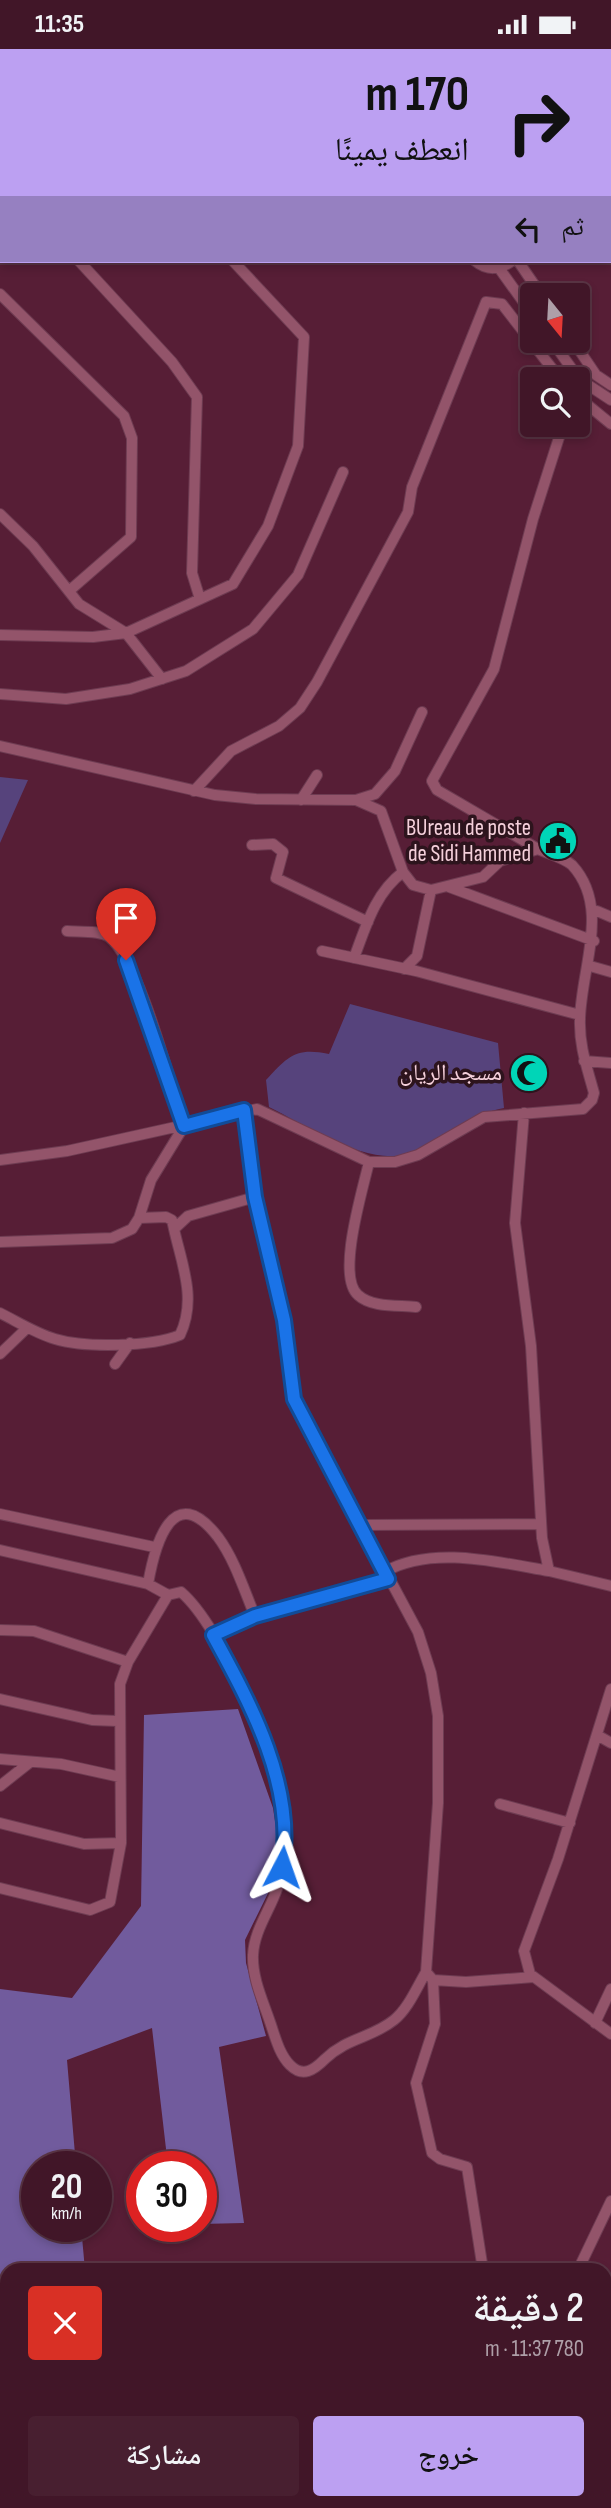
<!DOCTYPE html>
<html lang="ar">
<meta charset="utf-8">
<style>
:root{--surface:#411628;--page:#481f30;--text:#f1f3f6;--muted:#ae9fa8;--line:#5a3545;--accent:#bca0f2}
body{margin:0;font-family:"Sofia Sans Condensed","Noto Naskh Arabic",sans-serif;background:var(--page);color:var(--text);direction:rtl;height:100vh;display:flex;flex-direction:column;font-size:26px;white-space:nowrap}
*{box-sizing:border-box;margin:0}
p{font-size:23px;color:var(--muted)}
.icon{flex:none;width:38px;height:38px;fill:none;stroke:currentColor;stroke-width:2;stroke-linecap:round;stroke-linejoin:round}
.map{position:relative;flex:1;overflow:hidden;direction:ltr}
.side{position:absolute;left:0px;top:2214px;width:612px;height:247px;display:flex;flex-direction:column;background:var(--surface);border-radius:21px 21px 0 0;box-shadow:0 4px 10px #0003,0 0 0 2px var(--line);direction:rtl}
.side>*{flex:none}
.top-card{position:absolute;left:0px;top:0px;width:612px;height:214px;box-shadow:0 4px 10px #0003,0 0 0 2px var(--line);direction:rtl;background:#bca0f2;color:#111;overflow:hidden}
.needle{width:46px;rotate:162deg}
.fabs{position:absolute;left:520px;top:234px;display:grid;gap:14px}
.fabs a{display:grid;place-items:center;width:70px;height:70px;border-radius:7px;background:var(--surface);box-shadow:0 4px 10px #0003,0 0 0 2px var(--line);font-size:35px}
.speed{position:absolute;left:21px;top:2102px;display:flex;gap:14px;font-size:35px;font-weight:700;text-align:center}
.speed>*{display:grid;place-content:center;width:91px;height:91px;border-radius:50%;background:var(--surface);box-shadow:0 4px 10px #0003,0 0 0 2px var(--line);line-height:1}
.speed small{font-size:18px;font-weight:400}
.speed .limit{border:10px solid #d22;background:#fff;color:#111}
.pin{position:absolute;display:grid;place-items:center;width:60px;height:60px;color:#fff;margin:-72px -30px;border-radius:50% 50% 50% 0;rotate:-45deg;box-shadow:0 0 7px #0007}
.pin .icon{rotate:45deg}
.me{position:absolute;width:77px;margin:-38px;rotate:4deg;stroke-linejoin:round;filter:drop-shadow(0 0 5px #0008)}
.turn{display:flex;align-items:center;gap:24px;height:147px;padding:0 28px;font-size:32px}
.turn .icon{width:91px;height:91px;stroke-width:2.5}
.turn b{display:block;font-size:49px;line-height:60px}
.then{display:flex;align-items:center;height:66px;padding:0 28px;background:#0003;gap:14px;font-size:26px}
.round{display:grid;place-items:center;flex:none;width:74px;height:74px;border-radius:7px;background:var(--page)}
.head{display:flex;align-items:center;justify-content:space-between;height:119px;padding:0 28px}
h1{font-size:42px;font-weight:600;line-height:52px}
.action{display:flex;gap:14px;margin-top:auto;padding:14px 28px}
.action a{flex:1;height:80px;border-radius:7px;background:var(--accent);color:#111;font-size:28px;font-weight:600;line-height:80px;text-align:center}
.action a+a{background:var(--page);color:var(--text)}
.status{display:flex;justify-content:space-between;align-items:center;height:49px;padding:0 35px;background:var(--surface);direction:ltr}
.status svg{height:19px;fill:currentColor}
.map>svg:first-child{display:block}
.green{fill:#56437c}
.forest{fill:#715b9d}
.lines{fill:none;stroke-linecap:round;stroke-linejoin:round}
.street-casing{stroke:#6e3c52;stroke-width:12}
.street{stroke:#93546a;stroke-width:10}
.route-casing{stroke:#114b97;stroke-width:18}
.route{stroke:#1a73e8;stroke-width:12}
.labels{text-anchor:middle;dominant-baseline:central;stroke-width:7;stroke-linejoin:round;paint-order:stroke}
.poi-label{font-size:23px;fill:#f5d0db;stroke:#2d141d;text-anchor:end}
</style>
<div class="status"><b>11:35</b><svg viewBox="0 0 49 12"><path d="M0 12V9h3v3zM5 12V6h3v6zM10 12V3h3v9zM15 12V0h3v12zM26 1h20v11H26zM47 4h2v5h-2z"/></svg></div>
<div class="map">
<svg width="611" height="2459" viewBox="0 0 611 2459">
<rect width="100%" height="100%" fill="#571e36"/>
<path class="green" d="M0 728 28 731 0 794Z
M350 955 498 994 504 1059C472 1065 451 1082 423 1099 377 1126 312 1079 269 1058L266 1031C288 1007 296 998 329 1005Z"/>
<path class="forest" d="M238 1660 273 1759 279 1798 273 1834 245 1891 246 1914 266 1987 219 1998 244 2174 201 2175V2118L168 2117 152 1979 67 2011 76 2117 37 2118V2177H81L85 2221H7V2454H50L48 2459H0V1940L72 1949 141 1857 144 1666Z"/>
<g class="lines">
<g class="street-casing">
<path id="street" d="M484 0V2
M85 2 86 0
M0 38H2
M0 54H2
M0 156H2
M79 212 172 313 197 348 192 524 200 550
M475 212C487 222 500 221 512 212
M518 212 542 247
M499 219 532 265
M0 245 124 367 132 389 131 488 69 542
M552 292 579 330 611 351
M573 292 596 326 611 336
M578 348 611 375
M0 465 33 497 79 555 126 584 162 630
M0 586 93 588 126 584 233 535 268 477 298 397 304 288 233 212
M0 645 66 650 130 640 186 622 253 580 298 526 343 423
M0 697 215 746 256 750 356 751 381 762 403 823 413 836 431 841 483 828 500 812 538 800C549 805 564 809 572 816 611 858 581 919 580 970 579 997 587 1018 594 1044L592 1051 583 1060 484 1068 418 1106 395 1113H369L257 1060 67 1102 0 1111
M194 742 231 702 279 677 300 659 317 633 408 463 412 438 486 253 502 255 561 331
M301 751 317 726
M356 751 375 745 395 722 422 663
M252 796 273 795 283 803 276 829 368 873
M538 800 437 741 432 732 494 620 533 470 563 376
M449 838 594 892
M597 862 611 868
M322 902 416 922 580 966
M354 909C366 877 375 844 403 823
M590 917 611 923
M404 920 417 907 431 841
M584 1012 611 1014
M244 1061 255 1148 274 1240 284 1271 294 1351 418 1583 431 1624 438 1667V1754L426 1923 433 1931 466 1933 534 1928
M524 1064 515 1174 531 1297 542 1489 549 1522 611 1537
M369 1113C363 1140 336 1227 358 1246 372 1259 399 1256 416 1258
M139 1169 166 1168 172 1171 174 1180
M0 1193 112 1189 132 1180 139 1169 151 1131 184 1077C170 1035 140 912 109 888 100 881 79 883 67 882
M0 1264C18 1273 35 1284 55 1290 85 1299 151 1298 180 1286 197 1250 182 1216 174 1180L188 1167 255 1148
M0 1305 27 1279
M115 1315 130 1294
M0 1465 154 1498
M361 1476 541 1475
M0 1501 148 1535 168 1546 181 1543C222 1578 276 1708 283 1763 287 1786 286 1814 278 1837 271 1860 254 1881 253 1906 252 1929 263 1952 270 1973 275 1987 279 2005 290 2016 303 2029 314 2021 325 2010 348 1988 372 1989 394 1971 408 1960 417 1938 426 1923
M384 1523C432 1496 497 1513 549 1522
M148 1535C155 1495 173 1430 218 1488 235 1511 244 1541 255 1567
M0 1581 34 1582 128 1613
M213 1586 255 1567 388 1530
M611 1640 558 1810 524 1902 530 1925 611 1985
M0 1650 92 1671 118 1672
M597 1686 611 1694
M0 1710 61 1715 120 1728
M0 1737 29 1714
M500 1755 570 1774
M0 1774 84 1795 121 1794
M0 1839 90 1861 110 1853 121 1794 120 1635 128 1613 168 1546
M433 1931 435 1975 416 2034 432 2104 440 2110 467 2118 483 2221
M595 1974 611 1940
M578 2221 611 2152
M606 2356 611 2359"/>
</g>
<use href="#street" class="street"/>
</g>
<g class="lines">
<g class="route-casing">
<path id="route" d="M126 911 184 1077 244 1061 255 1148 284 1271 294 1350 388 1530 255 1567 213 1586C250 1654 296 1737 282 1818"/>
</g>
<use href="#route" class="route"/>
</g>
<defs>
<g id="civic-disc" transform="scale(2.0125)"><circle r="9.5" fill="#00d5b7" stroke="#2d141d"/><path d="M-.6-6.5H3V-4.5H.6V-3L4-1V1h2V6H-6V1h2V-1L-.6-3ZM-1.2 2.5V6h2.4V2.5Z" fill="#111"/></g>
<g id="mosque-disc" transform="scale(2.0125)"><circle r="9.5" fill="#00d5b7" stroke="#2d141d"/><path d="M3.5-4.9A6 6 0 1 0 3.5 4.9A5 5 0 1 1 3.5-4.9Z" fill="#111"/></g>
</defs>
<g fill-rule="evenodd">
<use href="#civic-disc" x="558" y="792"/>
<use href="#mosque-disc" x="529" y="1024"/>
</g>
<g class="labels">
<g class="poi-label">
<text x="531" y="779">BUreau de poste<tspan x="531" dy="26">de Sidi Hammed</tspan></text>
<text x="502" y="1024">مسجد الريان</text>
</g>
</g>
</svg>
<div class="fabs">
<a><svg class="needle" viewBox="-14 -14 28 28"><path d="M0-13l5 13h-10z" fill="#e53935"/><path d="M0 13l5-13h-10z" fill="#ae9fa8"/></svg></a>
<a><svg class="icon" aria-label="search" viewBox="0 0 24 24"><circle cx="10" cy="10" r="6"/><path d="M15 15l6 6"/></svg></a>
</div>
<div class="speed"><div>20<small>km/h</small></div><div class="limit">30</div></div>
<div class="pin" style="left:126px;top:911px;background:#d93025"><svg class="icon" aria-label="arrive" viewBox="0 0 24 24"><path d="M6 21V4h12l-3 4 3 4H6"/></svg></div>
<svg class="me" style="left:282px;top:1818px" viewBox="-20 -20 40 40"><path d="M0-17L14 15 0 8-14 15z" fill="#1a73e8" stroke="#fff" stroke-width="4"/></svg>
<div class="top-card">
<div class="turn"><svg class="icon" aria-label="right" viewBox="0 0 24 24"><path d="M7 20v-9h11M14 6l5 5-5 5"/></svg><div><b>170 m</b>انعطف يمينًا</div></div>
<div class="then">ثم<svg class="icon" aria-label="left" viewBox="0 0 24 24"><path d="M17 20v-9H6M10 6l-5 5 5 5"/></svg></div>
</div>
<section class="side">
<div class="head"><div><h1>2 دقيقة</h1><p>780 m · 11:37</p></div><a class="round" style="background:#d93025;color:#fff"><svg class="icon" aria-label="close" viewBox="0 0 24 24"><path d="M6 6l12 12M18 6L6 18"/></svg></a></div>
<div class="action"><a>خروج</a><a>مشاركة</a></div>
</section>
</div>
